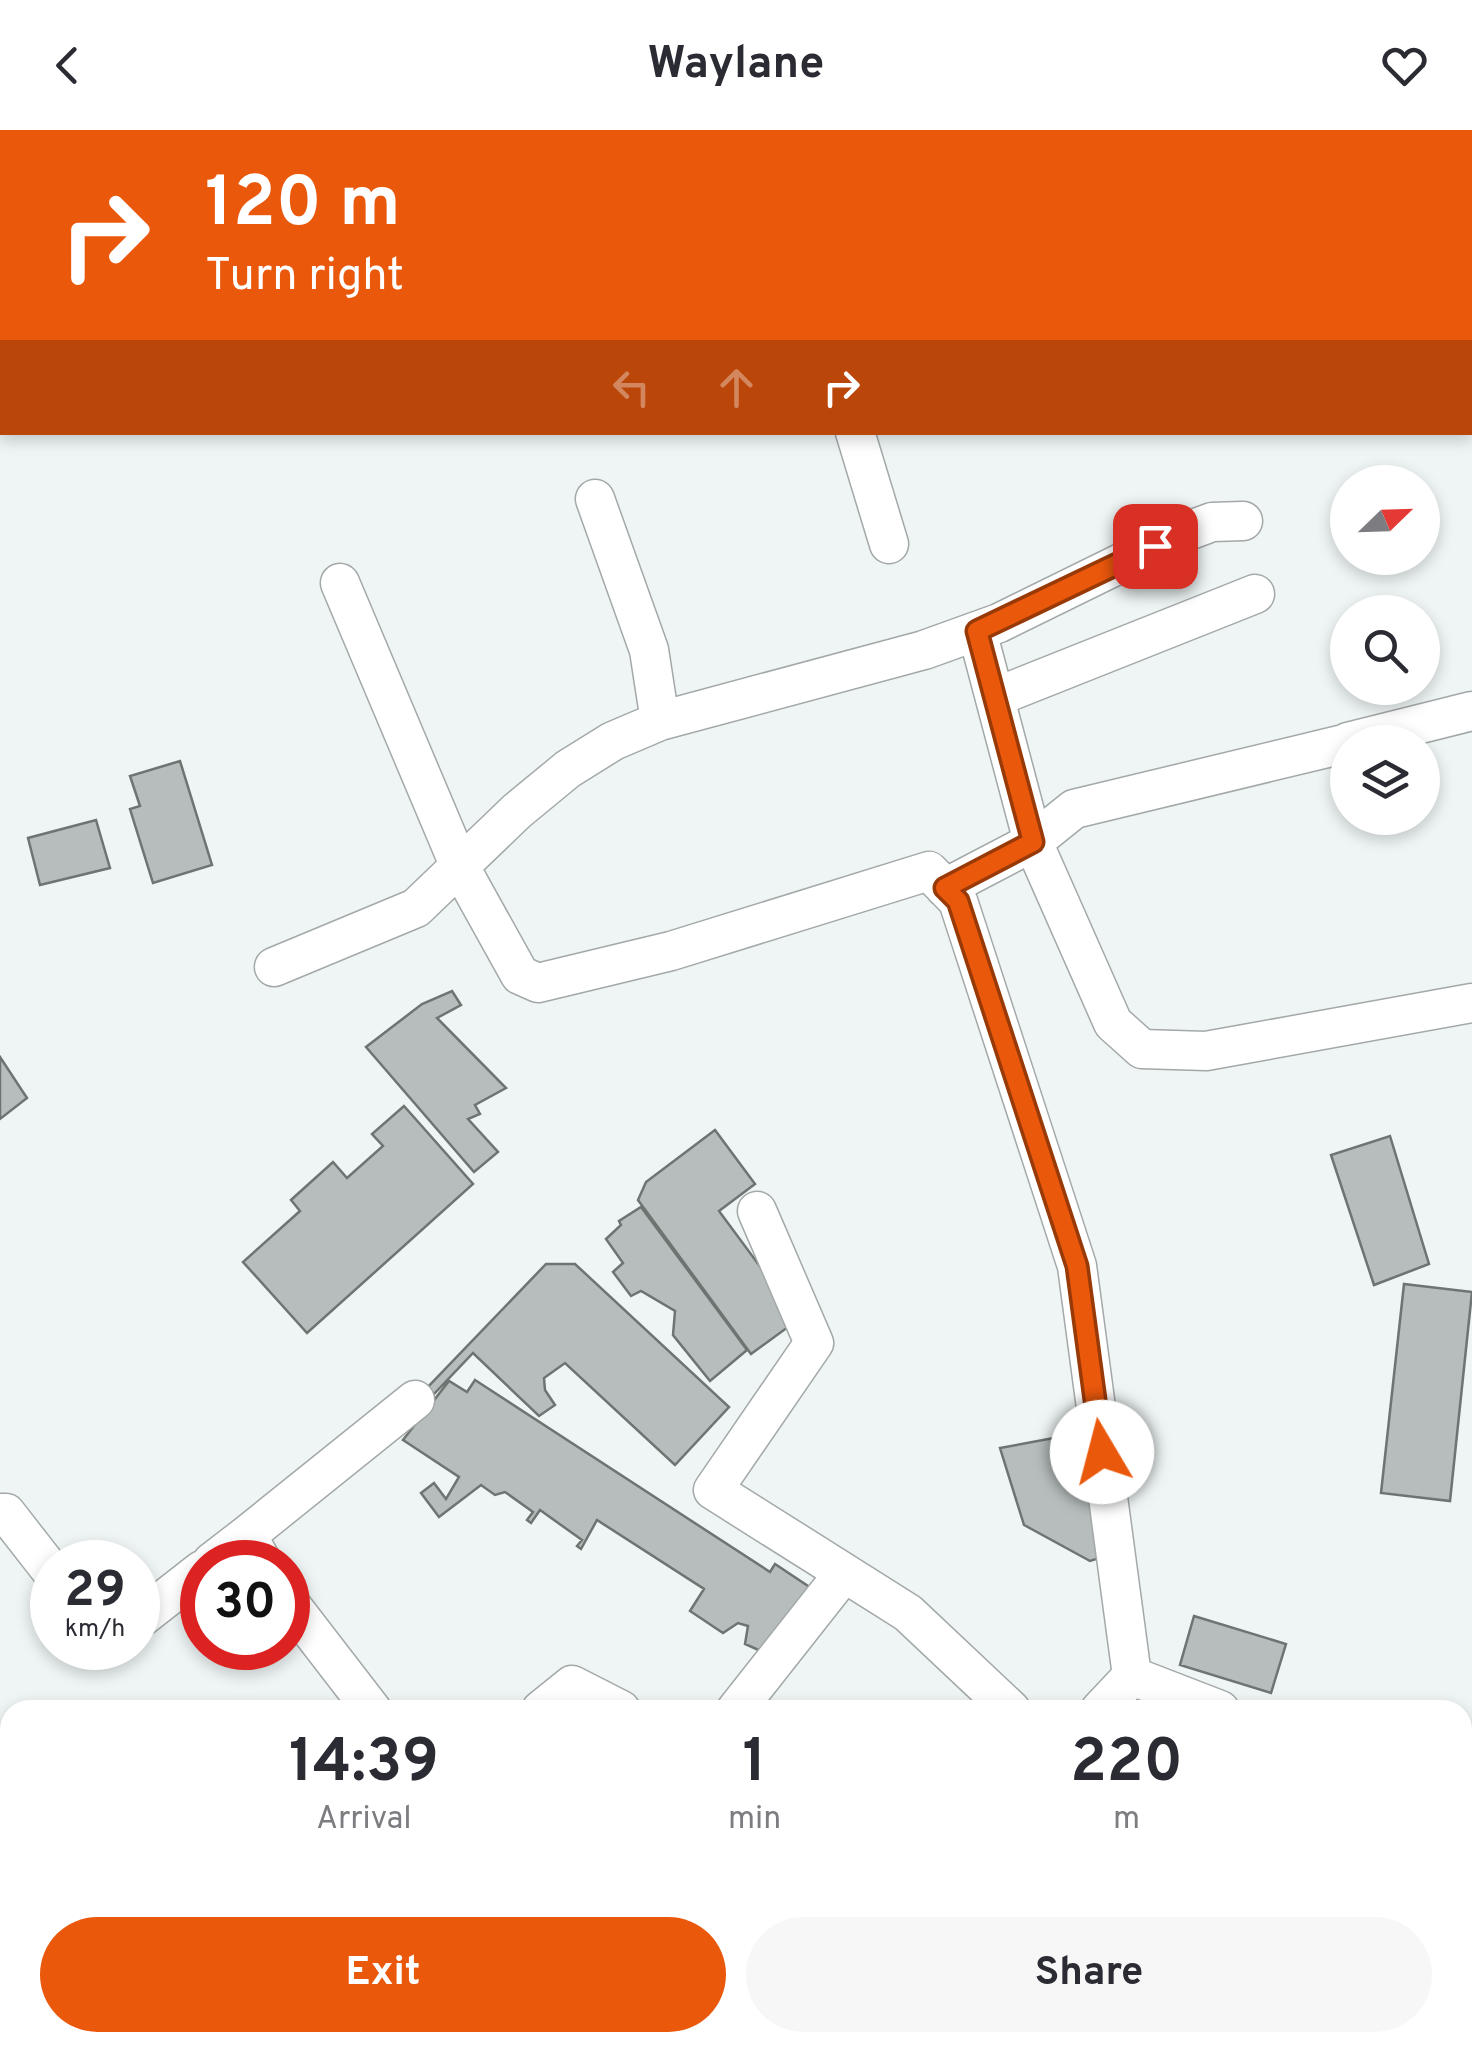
<!DOCTYPE html>
<style>
:root{--surface:#fff;--page:#f7f7f7;--text:#2b2b33;--muted:#7c7c81;--accent:#ea580c}
body{margin:0;font-family:Overpass,sans-serif;background:var(--page);color:var(--text);height:100vh;display:flex;flex-direction:column;font-size:38px;white-space:nowrap}
*{box-sizing:border-box;margin:0}
p{font-size:32px;color:var(--muted)}
.icon{flex:none;width:55px;height:55px;fill:none;stroke:currentColor;stroke-width:2;stroke-linecap:round;stroke-linejoin:round}
.map{position:relative;flex:1;overflow:hidden}
.side{position:absolute;left:0px;top:1570px;width:1472px;height:352px;display:flex;flex-direction:column;background:var(--surface);border-radius:30px 30px 0 0;box-shadow:0 5px 15px #0003}
.side>*{flex:none}
.banner{position:absolute;left:0px;top:0px;width:1472px;height:305px;box-shadow:0 5px 15px #0003;background:#ea580c;color:#fff;overflow:hidden}
.needle{width:65px;rotate:67deg}
.buttons{position:absolute;left:1330px;top:335px;display:grid;gap:20px}
.buttons a{display:grid;place-items:center;width:110px;height:110px;border-radius:50%;background:var(--surface);box-shadow:0 5px 15px #0003;font-size:50px}
.speed{position:absolute;left:30px;top:1410px;display:flex;gap:20px;font-size:50px;font-weight:700;text-align:center}
.speed>*{display:grid;place-content:center;width:130px;height:130px;border-radius:50%;background:var(--surface);box-shadow:0 5px 15px #0003;line-height:1}
.speed small{font-size:25px;font-weight:400}
.speed .limit{border:15px solid #d22;background:#fff;color:#111}
.pin{position:absolute;display:grid;place-items:center;width:85px;height:85px;color:#fff;margin:-42px;border-radius:20px;box-shadow:0 5px 15px #0006}
.me{position:absolute;width:110px;margin:-55px;rotate:352deg;stroke-linejoin:round;filter:drop-shadow(0 0 8px #0008)}
.turn{display:flex;align-items:center;gap:35px;height:210px;padding:0 40px;font-size:45px}
.turn .icon{width:130px;height:130px;stroke-width:2.5}
.turn b{display:block;font-size:70px;line-height:85px}
.lanes{display:flex;align-items:center;height:95px;padding:0 40px;background:#0003;justify-content:center;gap:50px;direction:ltr}
.lanes .off{opacity:.35}
.eta{display:flex;justify-content:space-evenly;align-items:center;height:170px;text-align:center}
.eta b{font-size:60px;font-weight:700;line-height:70px}
.button{display:flex;gap:20px;margin-top:auto;padding:20px 40px}
.button a{flex:1;height:115px;border-radius:60px;background:var(--accent);color:#fff;font-size:40px;font-weight:700;line-height:115px;text-align:center}
.button a+a{background:var(--page);color:var(--text)}
header{display:flex;justify-content:space-between;align-items:center;height:130px;padding:0 40px;background:var(--surface);font-size:45px;font-weight:700}
.map>svg:first-child{display:block}
.building{fill:#b6bdbc;stroke:#6d7472;stroke-width:2.5}
.lines{fill:none;stroke-linecap:round;stroke-linejoin:round}
.minor-casing{stroke:#a2a9a8;stroke-width:41}
.minor{stroke:#fff;stroke-width:38}
.route-casing{stroke:#983908;stroke-width:25}
.route{stroke:#ea580c;stroke-width:18}
</style>
<header><svg class="icon" aria-label="back" viewBox="0 0 24 24"><path d="M15 5l-7 7 7 7"/></svg>Waylane<svg class="icon" aria-label="heart" viewBox="0 0 24 24"><path d="M12 20l-8-8c-3-5 5-10 8-4 3-6 11-1 8 4z"/></svg></header>
<div class="map">
<svg width="1472" height="1921" viewBox="0 0 1472 1921">
<rect width="100%" height="100%" fill="#eef5f4"/>
<path class="building" d="M180 631 212 735 153 753 130 679 140 676 130 646Z
M96 690 110 738 40 755 28 708Z
M452 861 461 875 437 888 506 958 475 975 480 984 468 989 498 1022 474 1042 366 917 422 874Z
M0 927 27 968 0 989Z
M404 976 473 1054 307 1203 243 1132 300 1081 291 1070 333 1032 347 1048 383 1016 372 1004Z
M715 1000 755 1054 719 1081 799 1189 751 1224 638 1070 646 1052Z
M1390 1006 1429 1134 1374 1155 1331 1025Z
M641 1077 747 1220 710 1251 673 1205 675 1181 641 1161 631 1166 613 1142 623 1133 606 1109 621 1095 619 1091Z
M546 1134H575L729 1277 675 1335 565 1233 544 1248 545 1260 555 1275 539 1286 473 1223 433 1265 426 1259Z
M1404 1154 1472 1162 1450 1371 1381 1363Z
M475 1250 770 1442 775 1434 811 1458 787 1513 770 1506 763 1522 745 1514 748 1496 738 1493 723 1503 690 1481 704 1459 597 1390 581 1419 577 1416 582 1410 540 1380 531 1393 527 1390 533 1382 505 1362 495 1365 481 1355 439 1387 421 1363 434 1353 446 1369 459 1347 403 1310 449 1251 467 1262Z
M1081 1303 1103 1427 1090 1431 1024 1395 1000 1318Z
M1194 1486 1286 1514 1271 1563 1180 1535Z"/>
<g class="lines">
<g class="minor-casing">
<path id="minor" d="M758 0 760 2
M713 2 728 0
M0 203 2 202
M855 302 889 414
M595 369 649 520 660 591
M340 453 460 737 520 845 538 853 671 821 929 741 958 771 1077 1136 1132 1546 1220 1580
M977 501 1033 712 1074 679 1348 613
M996 567 1255 464
M1348 612 1472 581
M945 758 1033 712 1113 893 1142 919 1206 921 1472 873
M274 837 416 778 517 681 568 639 613 611 660 591 924 520 999 493 1180 404 1212 392 1243 391
M757 1081 814 1213 713 1360 908 1483 1011 1580
M0 1383H6L52 1442
M247 1405 415 1270
M212 1432 247 1405 262 1432
M288 1471 372 1580
M138 1490 202 1440
M541 1580 572 1555 621 1580
M736 1580 844 1443
M1100 1580 1132 1546
M1462 1677 1472 1679
M286 1921 306 1912"/>
</g>
<use href="#minor" class="minor"/>
</g>
<g class="lines">
<g class="route-casing">
<path id="route" d="M1102 1322 1077 1136 958 771 945 758 1033 712 977 501 1155 416"/>
</g>
<use href="#route" class="route"/>
</g>
</svg>
<div class="buttons">
<a><svg class="needle" viewBox="-14 -14 28 28"><path d="M0-13l5 13h-10z" fill="#e53935"/><path d="M0 13l5-13h-10z" fill="#7c7c81"/></svg></a>
<a><svg class="icon" aria-label="search" viewBox="0 0 24 24"><circle cx="10" cy="10" r="6"/><path d="M15 15l6 6"/></svg></a>
<a><svg class="icon" aria-label="layers" viewBox="0 0 24 24"><path d="M12 4l9 5-9 5-9-5zM3 14l9 5 9-5"/></svg></a>
</div>
<div class="speed"><div>29<small>km/h</small></div><div class="limit">30</div></div>
<div class="pin" style="left:1155px;top:416px;background:#d93025"><svg class="icon" aria-label="arrive" viewBox="0 0 24 24"><path d="M6 21V4h12l-3 4 3 4H6"/></svg></div>
<svg class="me" style="left:1102px;top:1322px" viewBox="-20 -20 40 40"><circle r="19" fill="#fff"/><path d="M0-13L10 11 0 6-10 11z" fill="#ea580c"/></svg>
<div class="banner">
<div class="turn"><svg class="icon" aria-label="right" viewBox="0 0 24 24"><path d="M7 20v-9h11M14 6l5 5-5 5"/></svg><div><b>120 m</b>Turn right</div></div>
<div class="lanes"><svg class="icon off" aria-label="left" viewBox="0 0 24 24"><path d="M17 20v-9H6M10 6l-5 5 5 5"/></svg><svg class="icon off" aria-label="ahead" viewBox="0 0 24 24"><path d="M12 20V5M6 11l6-6 6 6"/></svg><svg class="icon" aria-label="right" viewBox="0 0 24 24"><path d="M7 20v-9h11M14 6l5 5-5 5"/></svg></div>
</div>
<section class="side">
<div class="eta">
<div><b>14:39</b><p>Arrival</p></div>
<div><b>1</b><p>min</p></div>
<div><b>220</b><p>m</p></div>
</div>
<div class="button"><a>Exit</a><a>Share</a></div>
</section>
</div>
